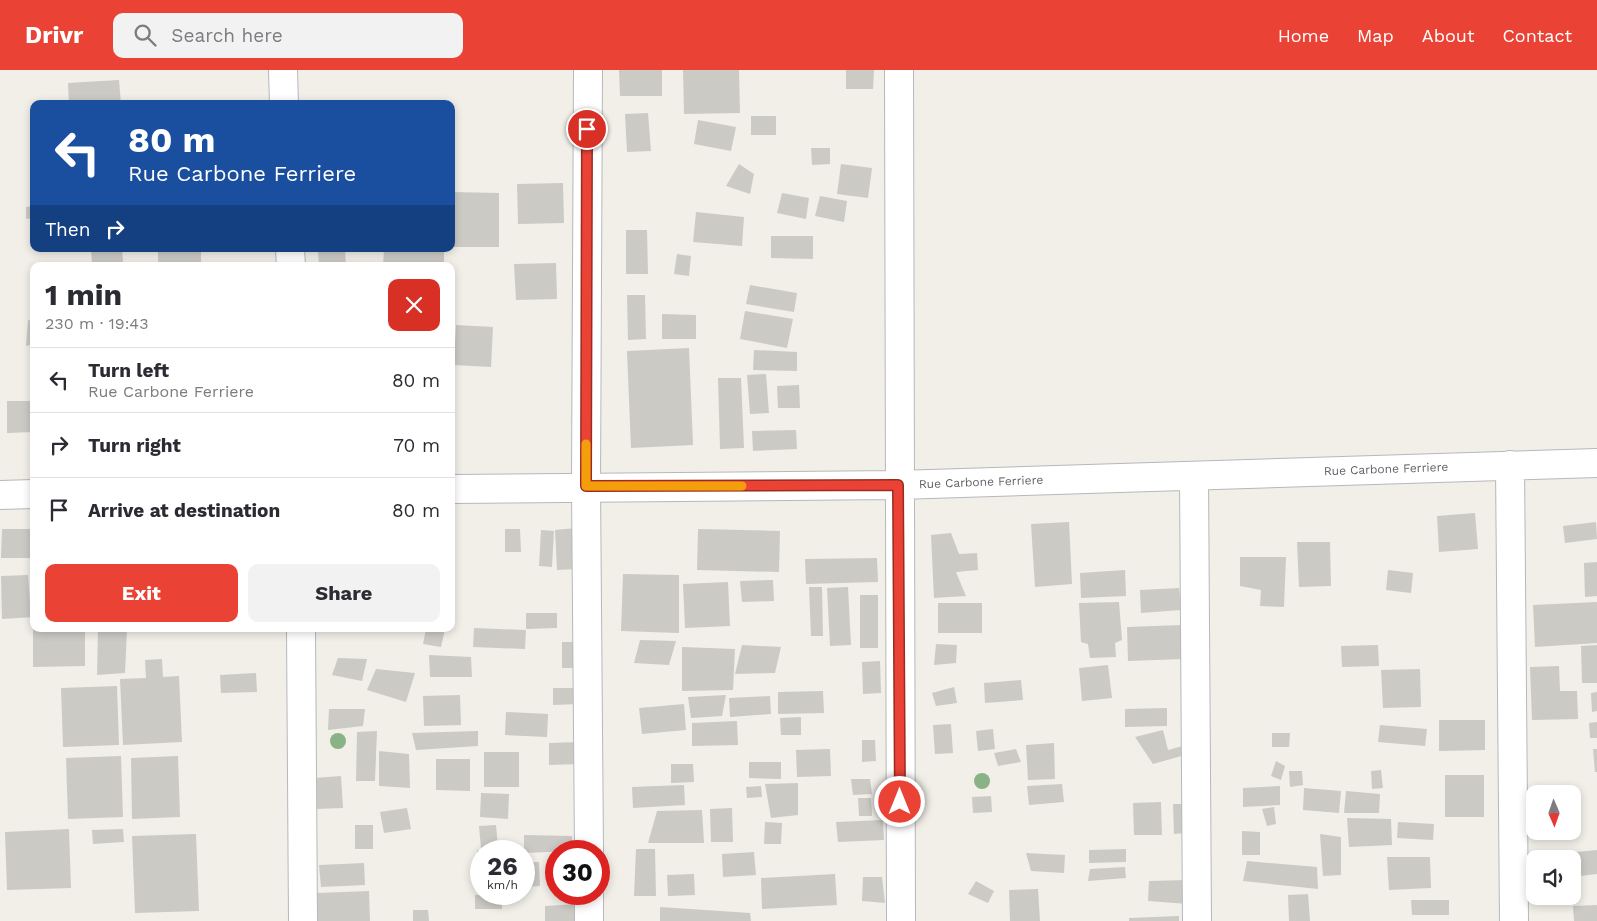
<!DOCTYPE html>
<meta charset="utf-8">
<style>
:root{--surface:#fff;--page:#f2f2f3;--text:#2b2b33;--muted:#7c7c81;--line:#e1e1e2;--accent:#ea4335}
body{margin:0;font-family:"Work Sans",sans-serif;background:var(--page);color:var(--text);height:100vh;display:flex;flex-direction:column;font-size:19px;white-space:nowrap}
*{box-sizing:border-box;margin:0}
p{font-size:16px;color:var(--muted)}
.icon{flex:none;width:28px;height:28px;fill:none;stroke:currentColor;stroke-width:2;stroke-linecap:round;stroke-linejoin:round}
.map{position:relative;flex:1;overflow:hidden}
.side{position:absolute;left:30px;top:192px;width:425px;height:370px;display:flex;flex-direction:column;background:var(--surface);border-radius:10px;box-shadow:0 2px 8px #0003}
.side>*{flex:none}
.hud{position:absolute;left:30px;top:30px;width:425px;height:152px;border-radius:10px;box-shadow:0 2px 8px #0003;background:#1a4fa0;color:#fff;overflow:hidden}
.needle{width:32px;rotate:178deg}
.tools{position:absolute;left:1526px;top:715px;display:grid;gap:10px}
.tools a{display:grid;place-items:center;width:55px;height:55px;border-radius:10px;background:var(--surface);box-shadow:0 2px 8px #0003;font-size:25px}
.speed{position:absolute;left:470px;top:770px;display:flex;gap:10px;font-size:25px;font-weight:700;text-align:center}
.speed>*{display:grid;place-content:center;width:65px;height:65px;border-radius:50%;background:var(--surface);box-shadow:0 2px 8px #0003;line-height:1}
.speed small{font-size:12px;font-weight:400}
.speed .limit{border:8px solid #d22;background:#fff;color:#111}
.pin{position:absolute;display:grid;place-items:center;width:42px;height:42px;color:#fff;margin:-21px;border:2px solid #fff;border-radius:50%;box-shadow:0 1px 5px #0007}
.me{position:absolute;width:55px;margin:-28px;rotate:0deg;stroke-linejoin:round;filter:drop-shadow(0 0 4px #0008)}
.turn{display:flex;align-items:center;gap:18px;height:105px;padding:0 15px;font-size:22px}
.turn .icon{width:65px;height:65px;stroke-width:2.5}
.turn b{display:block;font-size:35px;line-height:42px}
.then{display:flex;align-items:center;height:48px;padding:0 15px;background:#0003;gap:10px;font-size:19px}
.round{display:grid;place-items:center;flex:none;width:52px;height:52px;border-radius:10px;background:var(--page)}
.summary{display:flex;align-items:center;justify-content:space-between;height:85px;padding:0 15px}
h1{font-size:30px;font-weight:700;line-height:38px}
.button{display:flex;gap:10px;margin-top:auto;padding:10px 15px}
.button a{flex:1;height:58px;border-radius:10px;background:var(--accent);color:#fff;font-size:20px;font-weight:700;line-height:58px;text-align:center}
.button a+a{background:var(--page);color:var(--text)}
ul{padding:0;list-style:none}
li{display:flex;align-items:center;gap:15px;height:65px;padding:0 15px;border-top:1px solid var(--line)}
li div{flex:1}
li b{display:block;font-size:19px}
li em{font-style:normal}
header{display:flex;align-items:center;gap:30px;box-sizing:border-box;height:70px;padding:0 25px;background:var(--accent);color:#fff}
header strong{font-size:24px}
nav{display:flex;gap:28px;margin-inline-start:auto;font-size:18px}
.search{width:350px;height:45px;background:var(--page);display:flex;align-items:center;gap:12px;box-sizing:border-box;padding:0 18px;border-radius:10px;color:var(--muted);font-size:19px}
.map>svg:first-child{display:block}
.building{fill:#cccac5}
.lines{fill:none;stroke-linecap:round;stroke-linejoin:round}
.minor-casing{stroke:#b5b8bc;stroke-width:30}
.tertiary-casing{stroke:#b5b8bc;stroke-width:30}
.minor{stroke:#fff;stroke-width:28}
.tertiary{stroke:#fff;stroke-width:28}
.tree{fill:#89b387}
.route-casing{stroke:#982c22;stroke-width:12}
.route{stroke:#ea4335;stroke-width:9}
.slow{stroke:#f59e0b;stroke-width:9}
.labels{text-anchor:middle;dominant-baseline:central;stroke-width:4;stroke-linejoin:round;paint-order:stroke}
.street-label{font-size:12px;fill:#5f6368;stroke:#fff}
</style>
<header>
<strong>Drivr</strong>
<div class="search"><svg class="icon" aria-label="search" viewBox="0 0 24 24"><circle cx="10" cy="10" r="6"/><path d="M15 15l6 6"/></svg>Search here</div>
<nav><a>Home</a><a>Map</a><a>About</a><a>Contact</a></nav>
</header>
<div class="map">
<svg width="1597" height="851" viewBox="0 0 1597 851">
<rect width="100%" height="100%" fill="#f1efe8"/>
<path class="building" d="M619 0H662V26H620Z
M683 0H739L740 43 684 44Z
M846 0H874L873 19H846Z
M119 10 121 34H69L68 13Z
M648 43 651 81 627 82 625 44Z
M751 46H776V65H751Z
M698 50 736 57 731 81 694 74Z
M811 78H830V94L812 95Z
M739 94 754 104 750 124 726 116Z
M841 94 872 98 868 128 837 124Z
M563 113 564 153 518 154 517 114Z
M451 122 499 123V177H451Z
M782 123 809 128 806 149 777 143Z
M820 126 847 131 844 152 815 146Z
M34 136V148L26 149V137Z
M696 142 744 147 742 176 693 172Z
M626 160H647L648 204H626Z
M771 166H813V189L771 188Z
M91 179H122L123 192 92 193Z
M158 179H201V196H158Z
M318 179H345L346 196H319Z
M384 179H444V196H383Z
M677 184 691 186 689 206 674 204Z
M556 193 557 229 516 230 514 194Z
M750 215 797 223 794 242 746 234Z
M627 225H645L646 269 628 270Z
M745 241 793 249 787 278 740 269Z
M662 244 696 245V269H662Z
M28 250 34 251V274L26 276Z
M456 255 493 257 491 297 454 295Z
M689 278 693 375 631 378 627 281Z
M754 280 797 282V301L753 300Z
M766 304 769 343 750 344 747 305Z
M718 308H741L744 378 720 379Z
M799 315 800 338H778L777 316Z
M7 331H34V362L7 363Z
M796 360 797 379 753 381 752 361Z
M1475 443 1478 479 1439 482 1437 446Z
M1069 452 1072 514 1035 517 1031 454Z
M1596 452 1597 469 1565 473 1563 456Z
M576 458 578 499 557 500 555 460Z
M2 459H30V488H1Z
M505 459H520L521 482H505Z
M698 459 780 461 779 502 697 500Z
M541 460 554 461 552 497 539 496Z
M951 463 959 484 977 483 978 500 956 502 966 526 934 528 931 465Z
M1297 472H1330L1331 516 1299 517Z
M1240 487H1286L1284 537 1260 536 1261 520 1240 516Z
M877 488 878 512 806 514 805 489Z
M1597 492V526L1585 527 1584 493Z
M1125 500 1126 526 1081 528 1080 503Z
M1388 500 1413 503 1411 523 1386 520Z
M623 504 679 505V563L621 561Z
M28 505 30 533 34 532V547L2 549 1 506Z
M773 510 774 531 742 532 740 511Z
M728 512 730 556 685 558 683 514Z
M809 517H822L823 566H811Z
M848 517 851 575 830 576 827 518Z
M1179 518 1181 540 1141 543 1140 520Z
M860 525H878V578H860Z
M1119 532 1122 570 1115 573 1116 587 1090 588 1088 574 1081 572 1079 533Z
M1597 532V573L1535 577 1533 535Z
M938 533H982V563H938Z
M526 543H557V558L526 559Z
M1183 555 1184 589 1128 591 1127 557Z
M474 558 526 560 525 579 473 577Z
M33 559H85V596L33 597Z
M98 559H127L125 603 97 605Z
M426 559H445L441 577 423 574Z
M640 570 676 571 669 595 634 593Z
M562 572H580V598H562Z
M936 574 957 575 956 593 934 595Z
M742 575 781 577 775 603 735 604Z
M1378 575 1379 596 1342 597 1341 576Z
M1597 575V613H1582L1581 576Z
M682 577 735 579 733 620 682 621Z
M429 585 471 587 472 607H430Z
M338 588 367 589 362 611 332 605Z
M162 589 163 607 179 606 182 672 123 675 120 609 146 608 145 590Z
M880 591 881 623 863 624 862 592Z
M1108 595 1112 628 1082 631 1079 598Z
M1559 596 1560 621H1577L1578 649 1532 650 1530 597Z
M376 599 415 603 406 632 367 620Z
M1420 599 1421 637 1383 638 1381 600Z
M256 603 257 622 221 623 220 605Z
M1021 610 1023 630 985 633 984 613Z
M117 616 119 675 63 677 61 618Z
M954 617 957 633 936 636 932 623Z
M553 618H578V634L553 635Z
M823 621 824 643 778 644V622Z
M1597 622V641L1592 642 1591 623Z
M460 625 461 655 424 656 423 626Z
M726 625 722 646 691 648 688 627Z
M770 626 771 644 730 647 729 628Z
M684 634 686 660 642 664 639 638Z
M1167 638V656L1125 657V639Z
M329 639H365L363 656 328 660Z
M506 642 548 644 547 667 505 665Z
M801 647V665H781L780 648Z
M1439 650H1485V680L1439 681Z
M737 651 738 675 692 676V653Z
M1597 652V668H1590L1589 653Z
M951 654 953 683 935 684 933 655Z
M1380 655 1427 659 1425 676 1378 672Z
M993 659 995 679 978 681 976 661Z
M1163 660 1168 680 1183 676 1185 685 1153 694 1135 667Z
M377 661 375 711H356L357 662Z
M478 661V676L416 680 412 663Z
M1272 663H1290L1289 677H1272Z
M862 670H875L876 691 862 692Z
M580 672 581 694 549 695V673Z
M1054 673 1055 709 1028 710 1026 675Z
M830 679 831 706 797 707 796 680Z
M1016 679 1021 692 998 696 994 683Z
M1593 679H1597V702H1595Z
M379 681 409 684 410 718 379 716Z
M484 682H519V717H484Z
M121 686 123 747 68 749 66 688Z
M178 686 180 747 132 749 131 688Z
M436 689H470V721L436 720Z
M1276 691 1285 696 1281 710 1271 706Z
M749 692H781V709L749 708Z
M671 694H693L694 712 671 713Z
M1381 700 1383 718 1372 719 1371 701Z
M1289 701H1302L1303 715 1290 717Z
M1445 705H1484V747H1445Z
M341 706 343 738 316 739 314 708Z
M851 709H870L872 724 853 725Z
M798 713V745L771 748 765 714Z
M1062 714 1064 732 1029 735 1027 716Z
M684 715 685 735 633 738 632 717Z
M761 716 762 727 747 728 746 717Z
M1280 716V735L1243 737V718Z
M1304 718 1341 721 1339 743 1303 740Z
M1346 721 1380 724 1379 743H1344Z
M481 723 509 724 508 749 480 747Z
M991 726 992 742 973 743 972 727Z
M858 728H871L872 746H859Z
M1161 732 1162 765H1134L1133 733Z
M1173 734H1185V763L1174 764Z
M1274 737 1276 754 1267 756 1262 739Z
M407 738 411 759 384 763 380 742Z
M732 738 733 772H711L710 739Z
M702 740 704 773H648L657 741Z
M1347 748 1391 749 1392 775 1349 777Z
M883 750 884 770 838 772 836 752Z
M765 752 782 753 781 774H764Z
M1398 752 1434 754 1433 770 1397 768Z
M355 755H373V779H355Z
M496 755 498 777 481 778 479 756Z
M69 759 71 818 7 820 5 762Z
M123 759 124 772 93 774 92 760Z
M1242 761 1260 762V785H1242Z
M196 764 199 841 135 843 132 766Z
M1320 764 1341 767V805L1323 806Z
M524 765 572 766V781L524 783Z
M636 779H655L656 826H634Z
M1126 779V792L1089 793V780Z
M477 780 481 781V796H477Z
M1597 780V804L1572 807V789H1555V784Z
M754 782 756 805 723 807 722 784Z
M1026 783 1065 785 1064 803 1031 801Z
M1387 787H1430L1431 818 1389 820Z
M1247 791 1317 797 1318 819 1243 811Z
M525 792H539L540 816 526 817Z
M364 793 365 815 321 817 319 795Z
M1125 797 1126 808 1088 811 1090 799Z
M694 804 695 825 668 826 667 805Z
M835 804 837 835 762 839 761 808Z
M863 807H882L885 833 862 831Z
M1187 810 1188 834 1148 831 1149 811Z
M976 811 994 821 988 833 968 824Z
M1038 819 1040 851H1010L1009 820Z
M369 821 370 851H318L317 823Z
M562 824H581L580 830 561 828Z
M1308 824 1310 851H1289L1288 825Z
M475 825H502V839H475Z
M1411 830H1449V845H1412Z
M577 834 578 851H545V836Z
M1597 835V851H1574L1573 836Z
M660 837 750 843 751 851H660Z
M413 840H428L429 851H413Z
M1179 846V851H1129V848Z"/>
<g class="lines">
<g class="minor-casing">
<path id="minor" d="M283 0 284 34
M899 0 901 851
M290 179 291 196
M1510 395 1514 851
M1194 406 1197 851
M586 416 589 781
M451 419 898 415 1597 393
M0 425 34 424
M301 559 303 851
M589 824V851"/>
</g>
<g class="tertiary-casing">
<path id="tertiary" d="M586 416 588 0"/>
</g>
<use href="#minor" class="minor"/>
<use href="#tertiary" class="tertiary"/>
</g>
<g class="tree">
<circle cx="338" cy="671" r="8"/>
<circle cx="982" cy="711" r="8"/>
</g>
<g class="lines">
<g class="route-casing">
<path id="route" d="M587 59 586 416 898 415 900 732"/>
</g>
<use href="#route" class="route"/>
<path class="slow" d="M586 374V416H742"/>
</g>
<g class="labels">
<g class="street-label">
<text transform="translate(1386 399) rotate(-2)">Rue Carbone Ferriere</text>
<text transform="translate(981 412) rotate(-2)">Rue Carbone Ferriere</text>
</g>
</g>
</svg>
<div class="tools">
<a><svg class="needle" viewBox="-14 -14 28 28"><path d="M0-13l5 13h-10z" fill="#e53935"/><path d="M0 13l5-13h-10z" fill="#7c7c81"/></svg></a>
<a><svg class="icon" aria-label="sound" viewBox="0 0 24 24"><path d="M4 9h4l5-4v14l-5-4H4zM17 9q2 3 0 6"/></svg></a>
</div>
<div class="speed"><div>26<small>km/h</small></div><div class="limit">30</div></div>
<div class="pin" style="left:587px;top:59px;background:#d93025"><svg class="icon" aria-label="arrive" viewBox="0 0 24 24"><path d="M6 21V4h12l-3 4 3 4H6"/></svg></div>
<svg class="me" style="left:900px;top:732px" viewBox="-20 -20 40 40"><circle r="17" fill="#ea4335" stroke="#fff" stroke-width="3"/><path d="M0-11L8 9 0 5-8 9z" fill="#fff"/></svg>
<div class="hud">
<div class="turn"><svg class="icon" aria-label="left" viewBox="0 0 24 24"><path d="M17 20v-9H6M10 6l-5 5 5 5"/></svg><div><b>80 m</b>Rue Carbone Ferriere</div></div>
<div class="then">Then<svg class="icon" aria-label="right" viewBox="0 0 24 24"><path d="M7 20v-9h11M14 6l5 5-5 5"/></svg></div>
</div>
<section class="side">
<div class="summary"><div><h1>1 min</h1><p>230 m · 19:43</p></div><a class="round" style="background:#d93025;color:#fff"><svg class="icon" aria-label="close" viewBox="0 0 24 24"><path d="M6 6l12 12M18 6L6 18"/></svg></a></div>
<ul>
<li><svg class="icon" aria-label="left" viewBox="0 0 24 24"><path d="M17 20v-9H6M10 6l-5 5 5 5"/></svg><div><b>Turn left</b><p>Rue Carbone Ferriere</p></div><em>80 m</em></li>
<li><svg class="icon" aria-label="right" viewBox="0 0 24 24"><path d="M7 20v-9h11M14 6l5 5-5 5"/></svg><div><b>Turn right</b></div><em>70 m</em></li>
<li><svg class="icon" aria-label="arrive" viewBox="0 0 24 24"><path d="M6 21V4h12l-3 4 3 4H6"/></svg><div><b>Arrive at destination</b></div><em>80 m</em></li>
</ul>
<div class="button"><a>Exit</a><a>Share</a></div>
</section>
</div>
